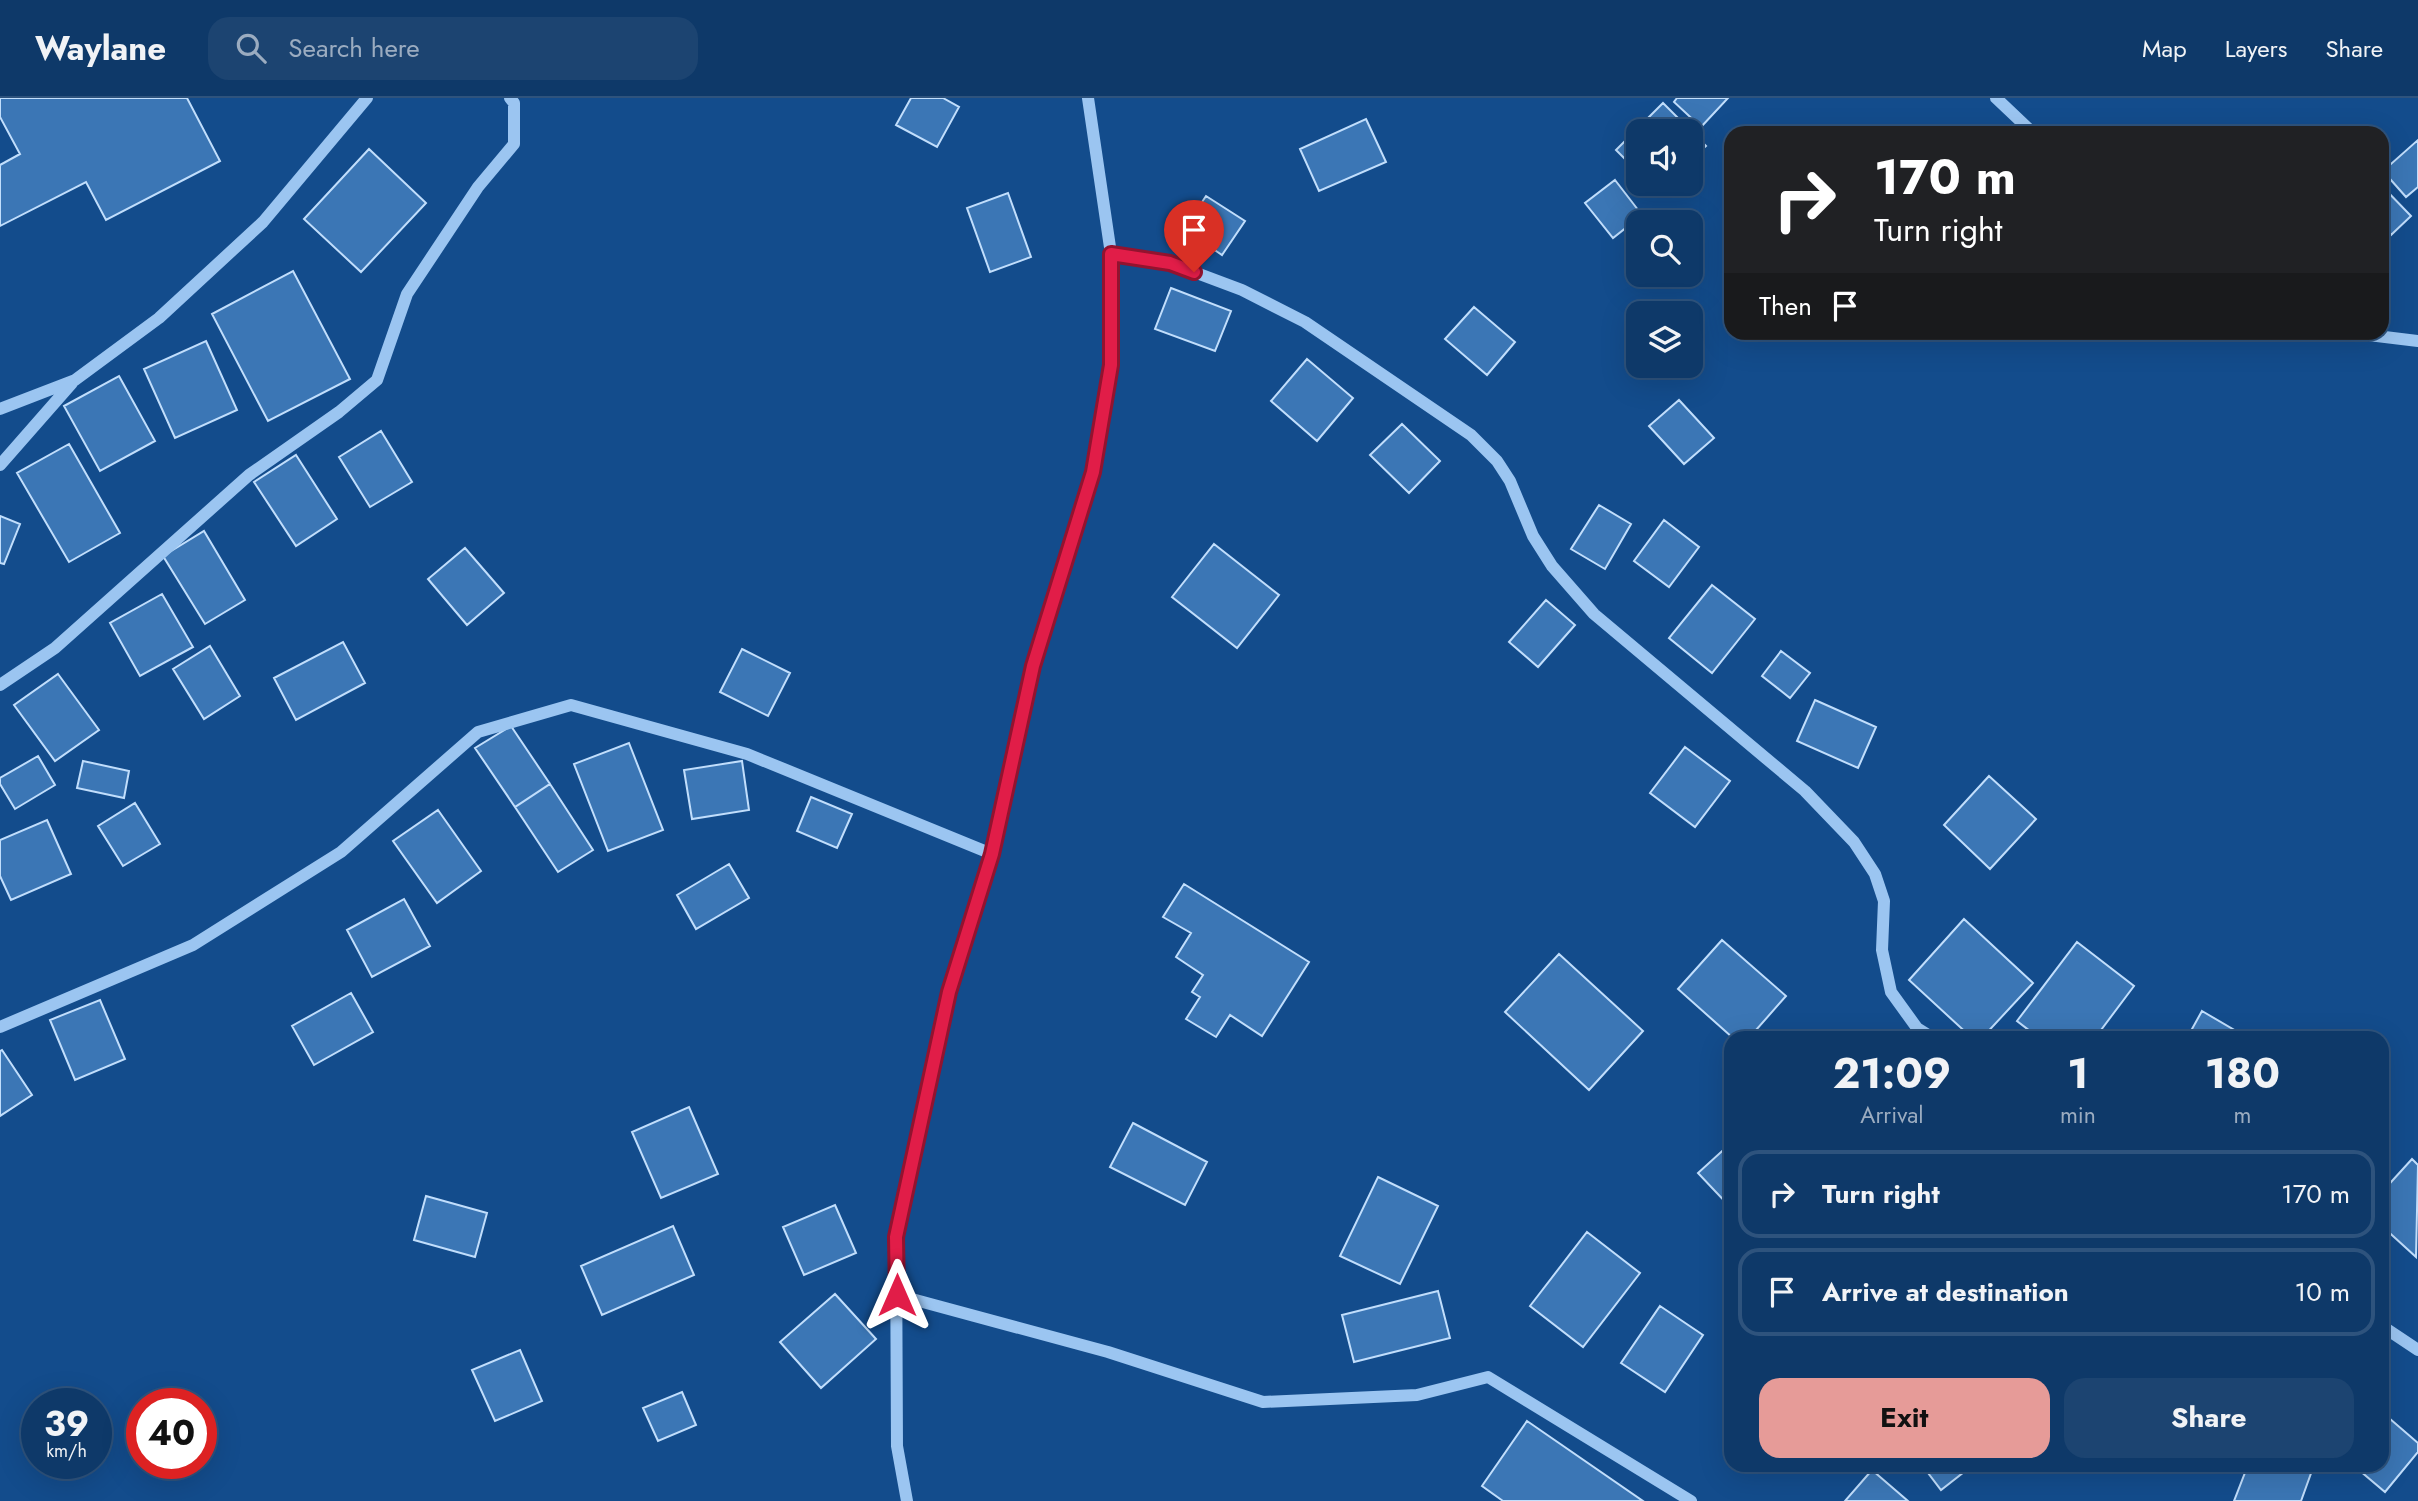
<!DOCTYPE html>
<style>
:root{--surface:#0e3969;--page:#1c4471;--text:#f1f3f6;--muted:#9bacc0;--line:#2e537d;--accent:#e69b98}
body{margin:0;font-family:Jost,sans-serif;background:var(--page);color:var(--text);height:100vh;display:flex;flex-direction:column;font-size:26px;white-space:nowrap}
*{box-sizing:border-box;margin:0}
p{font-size:23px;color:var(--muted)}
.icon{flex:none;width:38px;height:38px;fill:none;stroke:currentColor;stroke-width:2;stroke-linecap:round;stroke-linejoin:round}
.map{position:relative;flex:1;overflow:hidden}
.drawer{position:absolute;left:1724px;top:933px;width:665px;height:441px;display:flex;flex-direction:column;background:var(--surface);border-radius:21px;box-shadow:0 7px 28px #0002,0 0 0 2px var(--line)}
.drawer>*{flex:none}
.hud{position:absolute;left:1724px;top:28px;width:665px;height:214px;border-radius:21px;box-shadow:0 7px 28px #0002,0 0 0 2px var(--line);background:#202124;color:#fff;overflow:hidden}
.tools{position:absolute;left:1626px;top:21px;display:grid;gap:14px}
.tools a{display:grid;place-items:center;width:77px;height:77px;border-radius:14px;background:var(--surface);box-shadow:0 7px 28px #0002,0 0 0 2px var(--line);font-size:35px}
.speed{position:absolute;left:21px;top:1290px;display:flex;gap:14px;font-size:35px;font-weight:700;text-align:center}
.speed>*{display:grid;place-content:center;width:91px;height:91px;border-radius:50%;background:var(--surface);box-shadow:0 7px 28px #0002,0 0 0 2px var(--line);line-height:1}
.speed small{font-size:18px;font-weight:400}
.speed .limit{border:10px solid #d22;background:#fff;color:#111}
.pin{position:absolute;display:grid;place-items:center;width:60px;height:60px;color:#fff;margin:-72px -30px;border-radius:50% 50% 50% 0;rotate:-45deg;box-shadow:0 0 7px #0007}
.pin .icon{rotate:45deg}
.me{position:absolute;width:77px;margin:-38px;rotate:0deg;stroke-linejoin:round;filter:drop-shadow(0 0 5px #0008)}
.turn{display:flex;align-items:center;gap:24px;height:147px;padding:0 35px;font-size:32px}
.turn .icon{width:91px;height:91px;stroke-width:2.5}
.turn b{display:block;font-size:49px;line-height:60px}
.then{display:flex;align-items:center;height:66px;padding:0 35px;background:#0003;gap:14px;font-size:26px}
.eta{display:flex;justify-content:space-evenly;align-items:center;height:119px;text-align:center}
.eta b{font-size:42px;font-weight:700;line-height:49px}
.cta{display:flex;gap:14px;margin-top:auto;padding:14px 35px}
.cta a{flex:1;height:80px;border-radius:21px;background:var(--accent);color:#111;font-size:28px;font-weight:700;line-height:80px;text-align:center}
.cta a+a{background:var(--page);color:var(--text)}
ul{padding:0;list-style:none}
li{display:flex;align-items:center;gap:21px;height:88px;margin:0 14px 10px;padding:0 21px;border:4px solid var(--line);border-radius:21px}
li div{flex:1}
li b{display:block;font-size:26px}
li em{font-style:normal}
header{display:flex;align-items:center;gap:42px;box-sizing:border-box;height:98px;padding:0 35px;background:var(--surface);border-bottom:2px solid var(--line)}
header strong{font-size:33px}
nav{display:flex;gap:38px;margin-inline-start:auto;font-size:24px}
.search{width:490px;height:63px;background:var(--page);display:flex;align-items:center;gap:18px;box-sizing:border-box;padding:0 24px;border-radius:21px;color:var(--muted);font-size:26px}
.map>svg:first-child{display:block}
.building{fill:#3b76b5;stroke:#c1defc;stroke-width:2}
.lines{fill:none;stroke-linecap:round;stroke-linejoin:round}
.minor{stroke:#9bc5f1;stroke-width:12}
.route-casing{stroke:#92132f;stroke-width:18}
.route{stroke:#e11d48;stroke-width:12}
</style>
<header>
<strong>Waylane</strong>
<div class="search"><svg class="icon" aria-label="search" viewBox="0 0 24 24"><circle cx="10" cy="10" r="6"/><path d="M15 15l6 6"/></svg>Search here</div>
<nav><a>Map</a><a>Layers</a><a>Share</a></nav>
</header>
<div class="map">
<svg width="2418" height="1403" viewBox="0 0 2418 1403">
<rect width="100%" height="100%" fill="#134c8c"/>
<path class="building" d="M0 0H187L220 63 106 122 86 84 0 128V67L20 56 0 19Z
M911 0H943L959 9 937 49 896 27Z
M1677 0H1728L1701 29 1674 4Z
M1663 5 1706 48 1690 62V33H1638V74L1616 52Z
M1366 21 1386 64 1319 93 1300 51Z
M2418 42V89L2406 99 2383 73Z
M369 51 426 105 361 174 304 121Z
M1615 82 1642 117 1613 140 1585 105Z
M2382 88 2411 118 2391 137 2382 127Z
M1008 95 1031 159 990 174 967 110Z
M1206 98 1245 123 1222 157 1184 131Z
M293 173 350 281 268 323 212 216Z
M1171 190 1231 213 1215 253 1155 231Z
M1474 209 1515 244 1487 277 1445 241Z
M206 243 237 312 175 340 144 271Z
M1307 261 1353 300 1317 343 1271 303Z
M119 278 155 343 100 373 64 308Z
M1679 302 1714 340 1684 366 1649 328Z
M1402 326 1440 363 1409 395 1370 357Z
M381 333 412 384 370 409 339 359Z
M69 346 120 435 69 464 17 375Z
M296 357 337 421 296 448 254 384Z
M1599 407 1631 426 1605 471 1571 451Z
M0 418 20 426 4 466 0 465Z
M1664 422 1699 449 1669 489 1634 463Z
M204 433 245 502 205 526 163 458Z
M1214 446 1279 497 1237 550 1172 499Z
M465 450 504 495 467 527 428 481Z
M1712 487 1755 521 1712 575 1669 540Z
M162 496 193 549 140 578 110 525Z
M1546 502 1575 527 1538 569 1509 544Z
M343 544 365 585 296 622 274 580Z
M210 548 240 598 204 621 173 571Z
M742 551 790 575 768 618 720 594Z
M1781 553 1810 575 1790 600 1762 578Z
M58 576 99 632 55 663 14 607Z
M1815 602 1876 629 1858 670 1797 643Z
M511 628 550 686 515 709 475 650Z
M629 645 663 732 608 753 574 666Z
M1685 649 1730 683 1695 729 1650 695Z
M38 658 55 687 15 711 0 686V680Z
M83 663 129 673 124 700 77 690Z
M742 663 749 712 692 721 684 672Z
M1989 678 2036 721 1990 771 1944 727Z
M550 686 593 752 558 774 515 709Z
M811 699 852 716 837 750 797 733Z
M135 705 160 746 123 768 98 728Z
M438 712 481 773 437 805 393 743Z
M47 722 71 776 11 802 0 778V742Z
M729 766 749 800 696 831 677 797Z
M1184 786 1309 864 1262 938 1230 917 1216 939 1186 921 1200 899 1192 894 1203 877 1176 859 1191 835 1163 819Z
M404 801 430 848 372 879 347 832Z
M1964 821 2033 885 1982 940H1972L1909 882Z
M1722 842 1786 898 1749 940H1733L1678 891Z
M2077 844 2134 888 2095 940H2039L2017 923Z
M1559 856 1643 933 1589 992 1505 914Z
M351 895 373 934 314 967 292 928Z
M100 902 125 961 75 982 50 922Z
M2202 913 2248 940H2187Z
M2 952 32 997 0 1018V953Z
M689 1009 718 1076 661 1100 632 1034Z
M1133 1025 1207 1064 1185 1107 1110 1069Z
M1731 1045V1110L1698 1075Z
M2412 1061 2418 1067 2416 1159 2382 1128V1094Z
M1378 1079 1438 1108 1400 1186 1340 1158Z
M426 1098 487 1115 475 1159 414 1142Z
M835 1107 856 1155 804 1177 783 1129Z
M673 1128 694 1177 602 1217 581 1168Z
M1587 1134 1640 1175 1583 1249 1530 1208Z
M1438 1193 1450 1240 1354 1264 1342 1217Z
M835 1196 876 1241 821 1290 780 1244Z
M1660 1208 1703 1237 1665 1294 1621 1265Z
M520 1252 542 1303 495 1323 472 1272Z
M682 1294 696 1327 658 1343 643 1310Z
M2382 1314 2418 1345V1354L2385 1394 2353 1367H2382Z
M1527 1323 1643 1403H1503L1482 1388Z
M1922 1367H1973L1941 1392Z
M2248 1367H2314L2301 1403H2234Z
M1872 1372 1908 1403H1845Z"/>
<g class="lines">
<path class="minor" d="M1996 0 2033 35
M1111 156 1170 165 1242 192 1305 224 1471 337 1497 363 1510 383 1533 438 1552 468 1594 516 1805 693 1854 744 1875 776 1884 803 1882 852 1891 894 1917 930 1933 940
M2344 234 2418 243
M0 311 75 282 159 220 263 124 367 0
M0 367 72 285
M0 587 55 550 249 377 339 314 377 282 407 196 478 89 514 46V5L510 0
M0 929 193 847 341 754 478 634 571 607 747 656 992 756
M897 1197 1108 1254 1263 1304 1417 1297 1488 1279 1691 1403
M2382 1228 2418 1252
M907 1403 897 1348 896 1139 949 893 992 756 1033 568 1093 374 1111 267V156L1088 0"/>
</g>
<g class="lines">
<g class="route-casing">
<path id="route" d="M897 1197 896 1139 949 894 992 756 1033 568 1093 374 1111 267V156L1170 165 1194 174"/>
</g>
<use href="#route" class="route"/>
</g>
</svg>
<div class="tools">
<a><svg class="icon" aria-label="sound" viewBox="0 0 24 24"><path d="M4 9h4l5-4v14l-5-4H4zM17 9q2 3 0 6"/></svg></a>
<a><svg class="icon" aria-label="search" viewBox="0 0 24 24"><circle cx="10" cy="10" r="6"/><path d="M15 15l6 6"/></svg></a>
<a><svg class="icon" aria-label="layers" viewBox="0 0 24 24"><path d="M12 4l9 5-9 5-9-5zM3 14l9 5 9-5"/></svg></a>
</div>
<div class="speed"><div>39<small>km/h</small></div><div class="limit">40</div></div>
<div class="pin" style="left:1194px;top:174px;background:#d93025"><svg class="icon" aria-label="arrive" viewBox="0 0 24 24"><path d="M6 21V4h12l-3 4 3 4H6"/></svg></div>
<svg class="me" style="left:897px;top:1197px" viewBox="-20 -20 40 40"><path d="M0-17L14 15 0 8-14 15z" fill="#e11d48" stroke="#fff" stroke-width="4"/></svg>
<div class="hud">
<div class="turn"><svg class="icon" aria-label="right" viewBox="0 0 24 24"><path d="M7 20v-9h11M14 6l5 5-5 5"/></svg><div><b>170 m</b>Turn right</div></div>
<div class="then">Then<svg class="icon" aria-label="arrive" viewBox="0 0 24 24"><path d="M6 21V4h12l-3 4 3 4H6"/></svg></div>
</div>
<section class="drawer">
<div class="eta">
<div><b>21:09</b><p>Arrival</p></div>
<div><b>1</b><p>min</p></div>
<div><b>180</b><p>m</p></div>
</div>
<ul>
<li><svg class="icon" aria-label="right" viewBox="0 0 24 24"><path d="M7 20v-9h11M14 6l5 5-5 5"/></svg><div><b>Turn right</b></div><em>170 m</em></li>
<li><svg class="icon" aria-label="arrive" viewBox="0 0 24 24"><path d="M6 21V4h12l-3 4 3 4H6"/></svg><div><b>Arrive at destination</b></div><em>10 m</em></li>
</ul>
<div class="cta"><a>Exit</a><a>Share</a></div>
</section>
</div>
